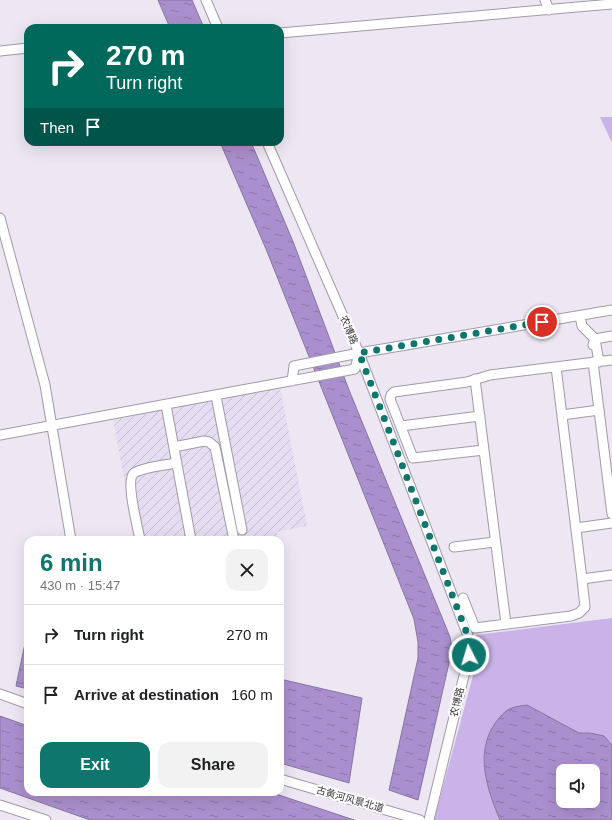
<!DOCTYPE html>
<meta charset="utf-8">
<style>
:root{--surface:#fff;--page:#f2f2f2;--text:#202124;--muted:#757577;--line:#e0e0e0;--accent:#0f766e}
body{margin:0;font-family:Arial,"Noto Sans SC",sans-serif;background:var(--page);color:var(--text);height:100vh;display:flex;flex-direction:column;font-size:15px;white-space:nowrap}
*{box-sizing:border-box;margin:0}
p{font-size:13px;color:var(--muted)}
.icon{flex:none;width:22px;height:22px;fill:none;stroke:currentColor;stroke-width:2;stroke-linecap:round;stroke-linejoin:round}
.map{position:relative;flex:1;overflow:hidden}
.drawer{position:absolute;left:24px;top:536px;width:260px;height:260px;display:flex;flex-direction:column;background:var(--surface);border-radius:12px;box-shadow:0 4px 16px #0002}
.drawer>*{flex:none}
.banner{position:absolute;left:24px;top:24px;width:260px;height:122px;border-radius:12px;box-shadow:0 4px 16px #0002;background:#00695c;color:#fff;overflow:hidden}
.buttons{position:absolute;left:556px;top:764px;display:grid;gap:8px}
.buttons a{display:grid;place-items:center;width:44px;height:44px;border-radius:8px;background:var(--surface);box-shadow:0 4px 16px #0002;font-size:20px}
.pin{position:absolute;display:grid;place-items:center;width:34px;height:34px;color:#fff;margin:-17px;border:2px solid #fff;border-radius:50%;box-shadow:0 1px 4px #0007}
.me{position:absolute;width:44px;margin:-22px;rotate:355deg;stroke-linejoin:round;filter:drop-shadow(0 0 3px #0008)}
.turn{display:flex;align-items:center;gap:14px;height:84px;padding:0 16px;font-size:18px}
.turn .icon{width:52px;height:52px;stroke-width:2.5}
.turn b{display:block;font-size:28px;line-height:34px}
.then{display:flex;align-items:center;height:38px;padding:0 16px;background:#0003;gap:8px;font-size:15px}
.round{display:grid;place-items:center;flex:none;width:42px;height:42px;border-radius:12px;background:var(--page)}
.head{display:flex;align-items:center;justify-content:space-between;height:68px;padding:0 16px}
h1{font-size:24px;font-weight:700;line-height:30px;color:var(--accent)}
.primary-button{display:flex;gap:8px;margin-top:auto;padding:8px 16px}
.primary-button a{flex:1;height:46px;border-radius:12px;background:var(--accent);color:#fff;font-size:16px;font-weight:700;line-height:46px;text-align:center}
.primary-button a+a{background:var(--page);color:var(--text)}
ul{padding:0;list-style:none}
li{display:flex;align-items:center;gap:12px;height:60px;padding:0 16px;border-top:1px solid var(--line)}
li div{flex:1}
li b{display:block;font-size:15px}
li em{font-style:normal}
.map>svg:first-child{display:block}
.industrial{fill:url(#industrial-furrows)}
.green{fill:#cab3e9}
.water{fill:url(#water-ripples);stroke:#8874a2;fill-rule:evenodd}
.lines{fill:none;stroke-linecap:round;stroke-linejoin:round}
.minor-casing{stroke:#9f9ba6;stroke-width:11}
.minor{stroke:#fff;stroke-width:9}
.route{stroke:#0f766e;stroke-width:7;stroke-dasharray:0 12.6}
.labels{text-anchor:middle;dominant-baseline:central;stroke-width:4;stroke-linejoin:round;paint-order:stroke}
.street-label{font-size:10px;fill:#38363a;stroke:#fff}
</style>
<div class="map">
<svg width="612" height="820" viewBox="0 0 612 820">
<defs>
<pattern id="industrial-furrows" width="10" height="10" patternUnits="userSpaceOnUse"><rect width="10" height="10" fill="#e5ddf1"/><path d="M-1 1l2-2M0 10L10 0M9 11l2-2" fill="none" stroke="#c5becf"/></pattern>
<pattern id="water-ripples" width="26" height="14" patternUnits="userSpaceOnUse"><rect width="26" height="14" fill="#aa8fce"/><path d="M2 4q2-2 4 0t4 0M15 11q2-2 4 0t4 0" fill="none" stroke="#8b76a8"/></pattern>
</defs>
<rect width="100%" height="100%" fill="#ece7f3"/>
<path class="industrial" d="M280 387 307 526 277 532 278 540H136L113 420Z"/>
<path class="green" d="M600 117H612V143Z
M612 618V745L604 736 590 733H579L527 705 485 744C483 774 489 793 500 820H434L475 668 476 635Z"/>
<path class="water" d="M158 0H192L204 28H170Z
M220 142H251L294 244 349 390 450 637 452 649 449 663 418 800 389 790 418 658V642L414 619 266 249Z
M28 629V689L16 686Z
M280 679 362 698 349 783 280 763Z
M527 705 579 733H590L604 736 612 745V820H500C487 789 474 752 496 722 500 717 505 710 512 708 516 706 522 706 527 705ZM563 771H593V801H563Z
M0 716 28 726V792H270L354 820H90L0 788Z"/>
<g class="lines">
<g class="minor-casing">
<path id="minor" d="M206 0 218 28
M545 0 549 10
M280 33 612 4
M0 51 28 48
M267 142 359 353 468 636 469 655 429 820
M0 218 45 385 71 540
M580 316 582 326 595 339 599 362
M593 345 595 339 612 336
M593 362 612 514
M475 379 506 624
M292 381 294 366 359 353 612 310
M216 396 242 530
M166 405 191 540
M562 415 599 410
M401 426 480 416
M0 435 355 369 359 353
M174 447 204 441 209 442 215 447 234 540
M484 450 413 458 390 399 391 395 394 392 467 382 490 375 612 360
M576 528 612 523
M140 540C138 528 125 480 134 473 143 467 165 465 177 463
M454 547 495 542
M582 579 612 575
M463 598 475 628 571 616 579 613 585 607 582 579 556 367
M0 694 28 704
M280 779 420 820
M0 805 46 820"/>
</g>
<use href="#minor" class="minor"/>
</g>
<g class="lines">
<path class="route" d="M469 655 468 636 359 353 542 322"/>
</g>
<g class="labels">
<g class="street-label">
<text transform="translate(349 330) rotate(67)">农博路</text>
<text transform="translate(457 702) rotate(-76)">农博路</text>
<text transform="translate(350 799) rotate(16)">古黄河风景北道</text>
</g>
</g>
</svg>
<div class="buttons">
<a><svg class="icon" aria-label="sound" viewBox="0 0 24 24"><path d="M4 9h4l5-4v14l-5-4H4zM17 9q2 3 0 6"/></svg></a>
</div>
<div class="pin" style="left:542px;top:322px;background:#d93025"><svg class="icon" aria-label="arrive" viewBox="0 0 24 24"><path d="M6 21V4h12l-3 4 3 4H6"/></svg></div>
<svg class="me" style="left:469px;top:655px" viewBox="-20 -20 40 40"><circle r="17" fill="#0f766e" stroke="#fff" stroke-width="3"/><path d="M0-11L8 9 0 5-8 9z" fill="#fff"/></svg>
<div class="banner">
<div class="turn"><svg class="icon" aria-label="right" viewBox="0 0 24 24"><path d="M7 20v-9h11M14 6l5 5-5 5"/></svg><div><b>270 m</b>Turn right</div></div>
<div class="then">Then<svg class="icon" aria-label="arrive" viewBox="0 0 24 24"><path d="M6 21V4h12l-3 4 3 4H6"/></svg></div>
</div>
<section class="drawer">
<div class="head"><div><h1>6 min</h1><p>430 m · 15:47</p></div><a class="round"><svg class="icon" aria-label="close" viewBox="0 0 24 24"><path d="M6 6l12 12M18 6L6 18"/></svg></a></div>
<ul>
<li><svg class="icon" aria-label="right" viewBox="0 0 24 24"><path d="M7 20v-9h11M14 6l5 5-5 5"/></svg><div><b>Turn right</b></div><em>270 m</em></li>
<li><svg class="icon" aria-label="arrive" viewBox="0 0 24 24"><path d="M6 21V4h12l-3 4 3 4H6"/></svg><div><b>Arrive at destination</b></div><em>160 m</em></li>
</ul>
<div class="primary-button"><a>Exit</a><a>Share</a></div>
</section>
</div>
